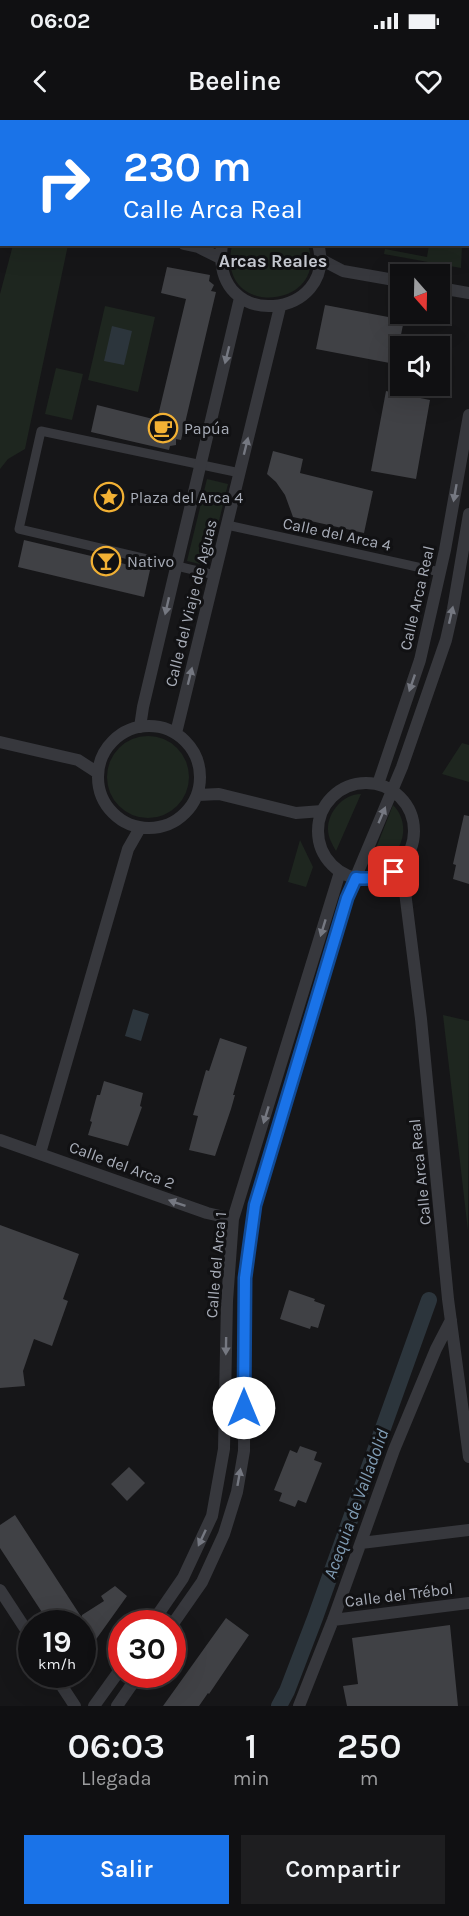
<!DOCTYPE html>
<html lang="es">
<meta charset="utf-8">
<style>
:root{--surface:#101012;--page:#1e1e20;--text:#f1f3f6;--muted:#9c9d9f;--line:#303032;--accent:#1a73e8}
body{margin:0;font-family:Karla,sans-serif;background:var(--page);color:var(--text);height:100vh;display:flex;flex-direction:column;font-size:22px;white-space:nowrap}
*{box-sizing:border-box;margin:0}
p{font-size:20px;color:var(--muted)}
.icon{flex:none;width:33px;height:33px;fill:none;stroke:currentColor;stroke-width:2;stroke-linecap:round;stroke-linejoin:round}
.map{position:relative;height:1586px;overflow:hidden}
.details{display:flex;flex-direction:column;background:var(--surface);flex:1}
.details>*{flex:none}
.guide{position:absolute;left:0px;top:0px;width:470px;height:126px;box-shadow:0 6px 24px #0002,0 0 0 2px var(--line);background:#1a73e8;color:#fff;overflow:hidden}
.needle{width:39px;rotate:160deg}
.tools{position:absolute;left:390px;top:144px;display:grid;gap:12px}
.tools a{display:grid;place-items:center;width:60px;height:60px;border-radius:0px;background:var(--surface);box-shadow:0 6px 24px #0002,0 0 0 2px var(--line);font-size:30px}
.speed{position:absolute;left:18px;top:1490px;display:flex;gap:12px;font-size:30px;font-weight:700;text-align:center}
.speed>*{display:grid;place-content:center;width:78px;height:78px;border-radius:50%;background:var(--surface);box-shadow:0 6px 24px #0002,0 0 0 2px var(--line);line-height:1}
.speed small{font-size:15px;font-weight:400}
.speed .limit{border:9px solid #d22;background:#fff;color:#111}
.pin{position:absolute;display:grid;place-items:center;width:51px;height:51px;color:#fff;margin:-26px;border-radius:12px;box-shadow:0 3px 9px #0006}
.me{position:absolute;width:66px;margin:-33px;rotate:0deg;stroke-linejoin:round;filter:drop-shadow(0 0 4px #0008)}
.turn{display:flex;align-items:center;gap:21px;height:126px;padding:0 24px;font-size:27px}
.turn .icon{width:78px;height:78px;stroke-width:2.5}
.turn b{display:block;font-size:42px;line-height:51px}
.eta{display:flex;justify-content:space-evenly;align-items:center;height:102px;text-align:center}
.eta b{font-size:36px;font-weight:600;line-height:42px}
.cta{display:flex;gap:12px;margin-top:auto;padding:12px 24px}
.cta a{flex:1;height:69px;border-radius:0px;background:var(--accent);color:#fff;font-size:24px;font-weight:600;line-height:69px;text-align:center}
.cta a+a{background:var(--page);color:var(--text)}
.status{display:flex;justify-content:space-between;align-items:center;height:42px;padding:0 30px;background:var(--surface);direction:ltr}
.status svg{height:16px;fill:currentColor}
header{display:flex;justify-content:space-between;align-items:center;height:78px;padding:0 24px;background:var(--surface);font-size:27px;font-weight:600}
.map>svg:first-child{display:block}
.green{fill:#1e261f}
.water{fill:#2c353c}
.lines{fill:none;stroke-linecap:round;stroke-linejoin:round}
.canal{stroke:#2c353c;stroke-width:16}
.building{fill:#404145}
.pedestrian{stroke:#37383d;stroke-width:9}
.minor{stroke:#37383d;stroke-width:12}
.oneway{fill:#757881}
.route-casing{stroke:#114b97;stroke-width:15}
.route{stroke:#1a73e8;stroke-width:10}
.labels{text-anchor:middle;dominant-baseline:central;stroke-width:6;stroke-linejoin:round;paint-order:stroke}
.poi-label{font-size:16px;fill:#a8adb8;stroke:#111113;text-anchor:start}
.street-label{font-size:16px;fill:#a8adb8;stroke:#111113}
.neighbourhood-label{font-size:18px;font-weight:bold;fill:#c9ccd4;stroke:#111113}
.water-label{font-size:18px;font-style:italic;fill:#7f9bb3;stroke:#111113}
</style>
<div class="status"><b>06:02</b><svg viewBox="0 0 49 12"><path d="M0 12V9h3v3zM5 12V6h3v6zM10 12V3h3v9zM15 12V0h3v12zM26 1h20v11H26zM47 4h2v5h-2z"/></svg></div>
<header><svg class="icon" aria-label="back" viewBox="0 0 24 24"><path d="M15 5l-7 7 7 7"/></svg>Beeline<svg class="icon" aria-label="heart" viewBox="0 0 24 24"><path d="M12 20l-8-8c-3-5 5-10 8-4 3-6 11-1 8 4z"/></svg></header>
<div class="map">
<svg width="469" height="1586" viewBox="0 0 469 1586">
<rect width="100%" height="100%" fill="#161618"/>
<path class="green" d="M13 125H68L25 329 8 339 0 349V174Z
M232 125H308C330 190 215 200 232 125Z
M429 125H462L461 148 384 134 385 129 427 137Z
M105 186 155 197 138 272 88 260Z
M56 248 83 254 72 300 45 294Z
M207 359 228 364 208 446 187 441Z
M107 657a41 41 0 1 1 82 0a41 41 0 1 1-82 0Z
M462 623 469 625V662L442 654Z
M361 674 336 731C332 724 328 717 328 709 328 692 343 674 361 674Z
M393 685C415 707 399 745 369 746Z
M300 720 313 747 306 767 288 762Z
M443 895 469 901 468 1111Z"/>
<path class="water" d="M112 206 132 211 124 245 104 241Z
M133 889 149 894 141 921 125 916Z"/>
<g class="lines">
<path class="canal" d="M279 1586 287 1571 315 1498 429 1180"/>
</g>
<path class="building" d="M167 147 210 155 209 161 214 165 211 171 216 172 181 320 176 319V325L170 326 169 330 91 312 97 285 157 300 186 179 161 173Z
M325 185 404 200 395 244 316 229Z
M386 271 430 280 416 359 371 351Z
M273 331 303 339 300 353 373 371 364 413 293 397 285 375 276 362 267 354Z
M24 420 150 450 144 477 18 447Z
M464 695 469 696V764L453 759 456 745 453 744Z
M220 918 247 927 233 975H235L231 989 215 1036 189 1030 198 996 193 995 206 950 209 951Z
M104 961 143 973 140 986 142 987 128 1026 88 1015 92 1002 90 1001 97 975H100Z
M0 1105 79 1134 63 1179 68 1181 52 1226 34 1219 23 1251 25 1266 0 1268Z
M289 1170 315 1179 314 1181 325 1185 318 1208 311 1206 310 1209 280 1199Z
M300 1326 317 1332 314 1340 322 1343 306 1383 298 1380 295 1387 279 1381 282 1373 274 1370 290 1330 297 1333Z
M129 1347 145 1363 127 1381 111 1364Z
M15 1395 82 1498V1495L104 1481 101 1476 115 1466 127 1476 82 1539V1503H49L0 1428V1405Z
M226 1498 249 1515 209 1574 208 1573 199 1586H163Z
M450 1505 458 1586H347L343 1566 358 1564 352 1518Z"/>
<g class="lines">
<path class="pedestrian" d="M227 405 440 452
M215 455 19 409 41 311 240 353"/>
<path class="minor" d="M285 2 286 0
M184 124 198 127 220 138
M222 124C210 215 339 198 318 124
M320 139 343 151 400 161
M440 168 469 173
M98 657a51 51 0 1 1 102 0a51 51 0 1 1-102 0Z
M140 607 143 587 240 178
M176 613 280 187
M0 622 78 640 98 653
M318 711a48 48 0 1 1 96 0a48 48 0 1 1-96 0Z
M378 664 420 540 445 430 469 295
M198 675 219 674 296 693 322 691
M405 741 404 764 421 899 448 1179 469 1337
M0 1020 207 1093 233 1099
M40 1033 128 729 140 708
M361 1423 469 1410
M0 1470 32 1519
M333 1500 469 1483
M152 1503 183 1458 212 1396 224 1329 227 1181 233 1099 340 752
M172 1505 202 1462 224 1414 237 1372 244 1331 245 1158 255 1085 347 778 402 647 446 520 453 489 469 394
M54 1554 75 1586
M94 1586 122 1547
M117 1586 139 1554
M299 1586 333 1500 394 1330 436 1229 451 1200"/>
</g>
<defs><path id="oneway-solid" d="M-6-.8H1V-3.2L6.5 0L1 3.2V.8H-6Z" transform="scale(1.5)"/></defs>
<g class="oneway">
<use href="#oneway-solid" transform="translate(227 235) rotate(104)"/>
<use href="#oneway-solid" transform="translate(246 326) rotate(-76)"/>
<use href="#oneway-solid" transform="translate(455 373) rotate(100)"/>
<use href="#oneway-solid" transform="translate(167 486) rotate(103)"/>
<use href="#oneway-solid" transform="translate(451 495) rotate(-77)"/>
<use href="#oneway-solid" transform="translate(190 556) rotate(-76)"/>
<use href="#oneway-solid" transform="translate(412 563) rotate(109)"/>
<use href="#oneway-solid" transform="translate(382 695) rotate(-67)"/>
<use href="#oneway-solid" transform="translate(323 808) rotate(107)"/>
<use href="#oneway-solid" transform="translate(266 995) rotate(107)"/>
<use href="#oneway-solid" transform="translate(177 1083) rotate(-161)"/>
<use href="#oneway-solid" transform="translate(226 1226) rotate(91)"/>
<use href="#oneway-solid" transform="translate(239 1357) rotate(-80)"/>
<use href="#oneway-solid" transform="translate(202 1418) rotate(115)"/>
</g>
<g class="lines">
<g class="route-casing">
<path id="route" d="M244 1288 245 1158 255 1085 347 778 356 758C370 760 381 757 394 752"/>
</g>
<use href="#route" class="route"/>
</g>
<defs>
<g id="cafe-ring" transform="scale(1.5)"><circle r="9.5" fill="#111113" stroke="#f2b134" stroke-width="1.5"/><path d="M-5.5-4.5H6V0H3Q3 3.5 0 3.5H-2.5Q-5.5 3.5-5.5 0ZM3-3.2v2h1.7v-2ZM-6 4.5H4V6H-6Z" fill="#f2b134"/></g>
<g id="sight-ring" transform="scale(1.5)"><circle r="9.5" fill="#111113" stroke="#f2b134" stroke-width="1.5"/><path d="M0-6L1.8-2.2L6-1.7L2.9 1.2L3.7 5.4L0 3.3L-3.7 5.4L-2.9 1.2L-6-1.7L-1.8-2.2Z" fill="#f2b134"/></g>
<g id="bar-ring" transform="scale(1.5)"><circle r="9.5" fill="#111113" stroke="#f2b134" stroke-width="1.5"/><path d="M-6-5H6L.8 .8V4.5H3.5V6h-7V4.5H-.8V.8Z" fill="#f2b134"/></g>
</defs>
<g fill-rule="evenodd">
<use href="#cafe-ring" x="163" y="308"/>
<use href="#sight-ring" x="109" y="377"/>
<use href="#bar-ring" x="106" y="441"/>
</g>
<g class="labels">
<g class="poi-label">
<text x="184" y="308">Papúa</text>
<text x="130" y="377">Plaza del Arca 4</text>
<text x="127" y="441">Nativo</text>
</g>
<g class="street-label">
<text transform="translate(337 414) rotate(12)">Calle del Arca 4</text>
<text transform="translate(417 478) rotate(-77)">Calle Arca Real</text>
<text transform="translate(191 483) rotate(-76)">Calle del Viaje de Aguas</text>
<text transform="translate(122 1045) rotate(20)">Calle del Arca 2</text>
<text transform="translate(420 1052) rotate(-96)">Calle Arca Real</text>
<text transform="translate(216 1145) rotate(-85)">Calle del Arca 1</text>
<text transform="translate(399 1475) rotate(-7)">Calle del Trébol</text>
</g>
<g class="neighbourhood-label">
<text x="273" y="141">Arcas Reales</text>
</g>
<g class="water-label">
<text transform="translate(356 1384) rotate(-70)">Acequia de Valladolid</text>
</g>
</g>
</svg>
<div class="tools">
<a><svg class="needle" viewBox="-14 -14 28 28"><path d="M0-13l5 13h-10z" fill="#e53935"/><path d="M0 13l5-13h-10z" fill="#9c9d9f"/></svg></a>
<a><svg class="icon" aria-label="sound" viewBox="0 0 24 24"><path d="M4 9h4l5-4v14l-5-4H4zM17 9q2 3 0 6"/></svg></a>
</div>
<div class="speed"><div>19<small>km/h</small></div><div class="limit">30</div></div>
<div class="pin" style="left:394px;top:752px;background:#d93025"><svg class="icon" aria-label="arrive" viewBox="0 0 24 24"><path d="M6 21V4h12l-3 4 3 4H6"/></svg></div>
<svg class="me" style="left:244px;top:1288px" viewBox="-20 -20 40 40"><circle r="19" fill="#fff"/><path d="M0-13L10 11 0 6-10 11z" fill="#1a73e8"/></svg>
<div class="guide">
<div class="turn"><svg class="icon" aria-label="right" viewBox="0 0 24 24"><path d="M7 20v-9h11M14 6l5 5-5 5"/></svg><div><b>230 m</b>Calle Arca Real</div></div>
</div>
</div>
<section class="details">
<div class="eta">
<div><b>06:03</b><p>Llegada</p></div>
<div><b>1</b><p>min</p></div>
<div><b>250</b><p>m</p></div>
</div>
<div class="cta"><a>Salir</a><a>Compartir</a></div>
</section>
